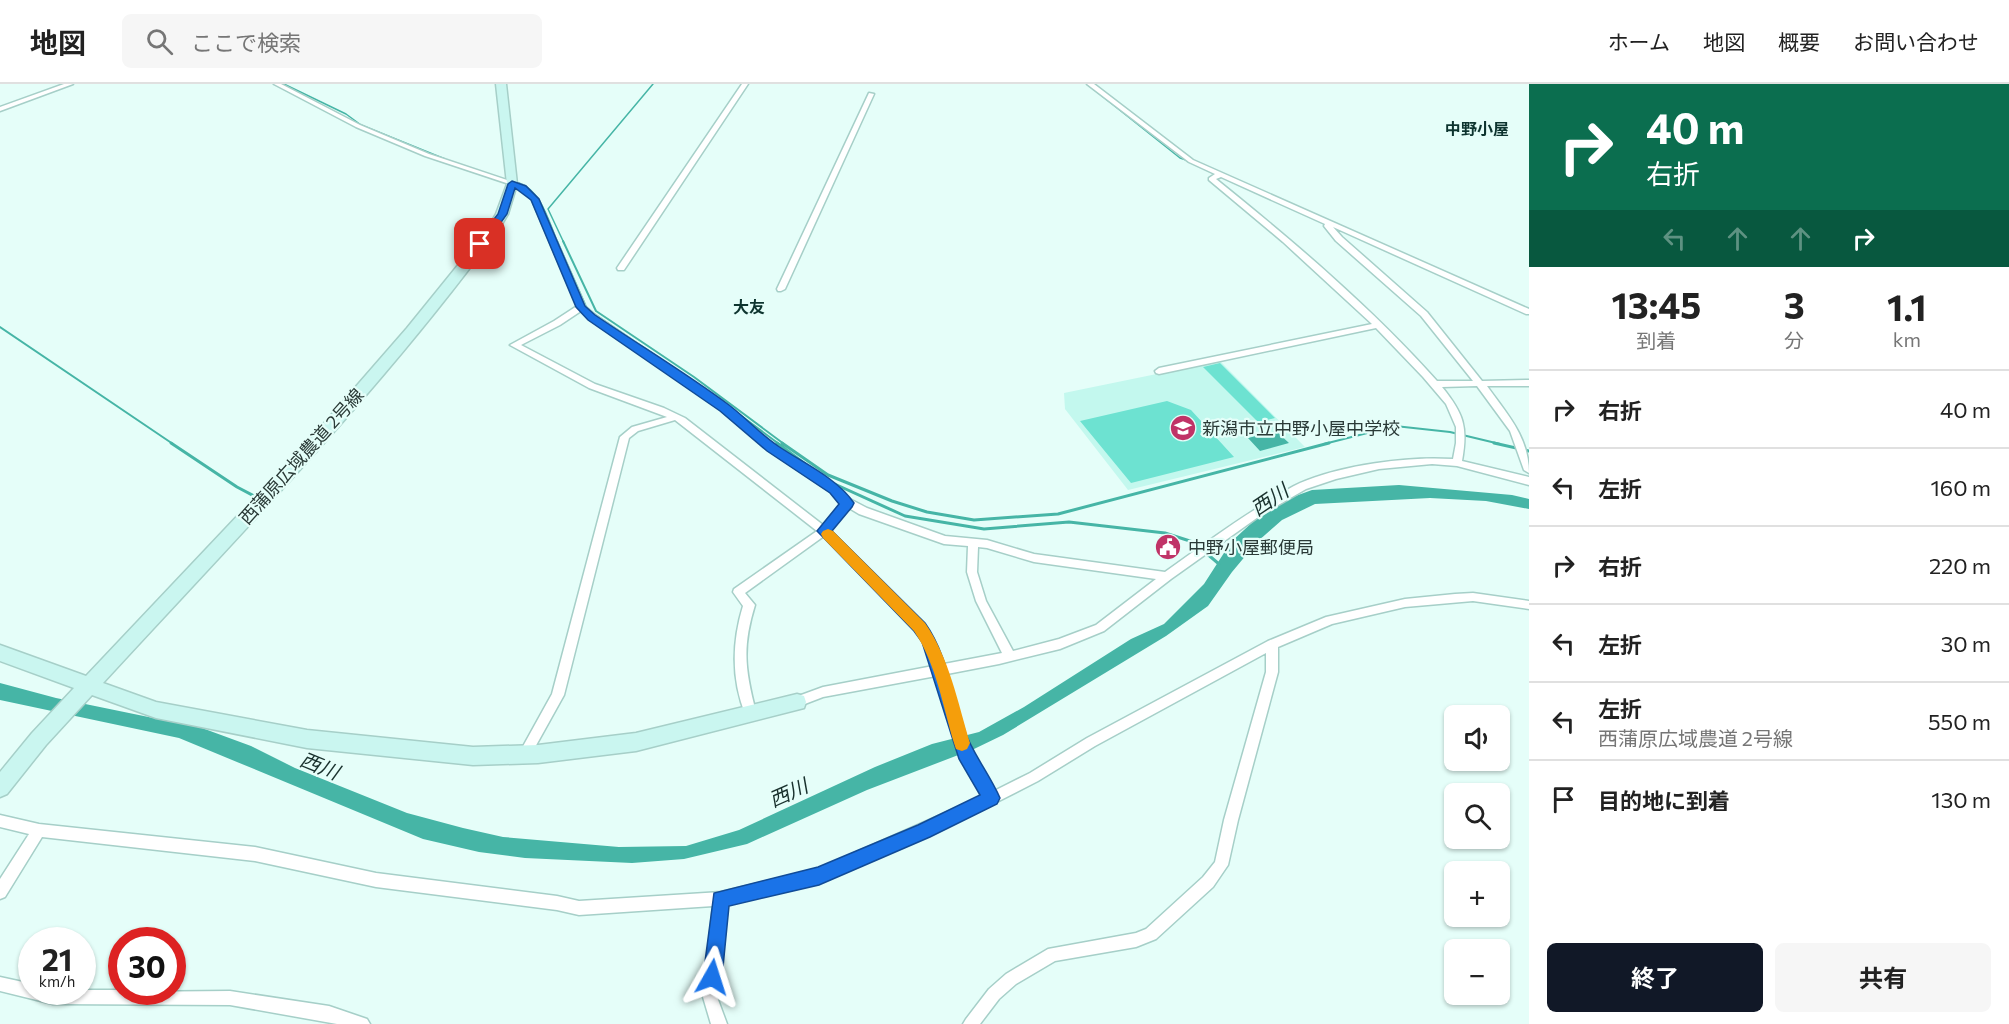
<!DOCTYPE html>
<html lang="ja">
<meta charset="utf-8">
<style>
:root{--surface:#fff;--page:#f6f6f6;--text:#222;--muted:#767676;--line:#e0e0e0;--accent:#111827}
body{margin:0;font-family:Commissioner,"Noto Sans JP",sans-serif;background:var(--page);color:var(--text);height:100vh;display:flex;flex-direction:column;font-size:22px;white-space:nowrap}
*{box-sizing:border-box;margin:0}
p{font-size:20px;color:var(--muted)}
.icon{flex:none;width:33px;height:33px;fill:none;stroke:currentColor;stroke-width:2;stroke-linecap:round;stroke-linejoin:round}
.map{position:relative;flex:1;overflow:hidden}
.panel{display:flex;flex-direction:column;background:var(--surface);width:480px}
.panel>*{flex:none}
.banner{background:#0b6e4f;color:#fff;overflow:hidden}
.tools{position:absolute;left:1444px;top:621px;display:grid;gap:12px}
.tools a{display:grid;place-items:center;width:66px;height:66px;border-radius:9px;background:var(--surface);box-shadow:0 2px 4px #0004;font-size:30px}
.speed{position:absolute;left:18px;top:843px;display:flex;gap:12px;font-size:30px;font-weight:700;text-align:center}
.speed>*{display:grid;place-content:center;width:78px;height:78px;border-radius:50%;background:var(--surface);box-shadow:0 2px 4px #0004;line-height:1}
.speed small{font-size:15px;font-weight:400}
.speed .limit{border:9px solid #d22;background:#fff;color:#111}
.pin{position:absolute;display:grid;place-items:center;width:51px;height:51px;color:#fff;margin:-26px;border-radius:12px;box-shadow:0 3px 9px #0006}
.me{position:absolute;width:66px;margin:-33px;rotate:6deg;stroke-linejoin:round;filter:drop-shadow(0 0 4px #0008)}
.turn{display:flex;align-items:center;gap:21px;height:126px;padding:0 18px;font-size:27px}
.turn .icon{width:78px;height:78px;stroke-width:2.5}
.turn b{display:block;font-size:42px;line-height:51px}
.lanes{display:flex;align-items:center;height:57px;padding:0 18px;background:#0003;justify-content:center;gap:30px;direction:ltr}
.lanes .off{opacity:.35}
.eta{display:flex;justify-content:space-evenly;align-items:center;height:102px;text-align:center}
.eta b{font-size:36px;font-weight:700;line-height:42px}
.primary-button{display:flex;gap:12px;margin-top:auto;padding:12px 18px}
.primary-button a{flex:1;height:69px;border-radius:9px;background:var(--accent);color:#fff;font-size:24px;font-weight:700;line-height:69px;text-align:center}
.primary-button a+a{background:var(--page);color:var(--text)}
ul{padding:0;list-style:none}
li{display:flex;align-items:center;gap:18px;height:78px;padding:0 18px;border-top:2px solid var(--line)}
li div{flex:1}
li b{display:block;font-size:22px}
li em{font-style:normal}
header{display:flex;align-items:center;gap:36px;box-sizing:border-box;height:84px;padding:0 30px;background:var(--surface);border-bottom:2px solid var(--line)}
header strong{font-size:28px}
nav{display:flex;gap:33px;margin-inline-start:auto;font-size:21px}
.search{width:420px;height:54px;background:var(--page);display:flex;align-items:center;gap:15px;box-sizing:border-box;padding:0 21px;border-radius:9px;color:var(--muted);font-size:22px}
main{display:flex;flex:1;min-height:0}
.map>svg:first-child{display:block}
.built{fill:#c3f8ee}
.green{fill:#6de2d1}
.water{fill:#46b5a6}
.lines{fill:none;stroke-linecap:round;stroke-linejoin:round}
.stream-far2{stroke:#46b5a6;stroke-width:1.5}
.stream-far1{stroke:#46b5a6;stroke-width:2}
.stream{stroke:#46b5a6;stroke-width:3}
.street-casing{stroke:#a6cfc8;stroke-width:3}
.secondary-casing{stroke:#a6cfc8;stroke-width:3}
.street{fill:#fff;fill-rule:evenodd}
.secondary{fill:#caf6f0;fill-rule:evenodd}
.route{fill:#1a73e8;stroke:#114b97;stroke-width:1.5}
.slow{fill:#f59e0b}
.labels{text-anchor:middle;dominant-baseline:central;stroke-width:4.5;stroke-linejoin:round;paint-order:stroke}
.far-neighbourhood-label{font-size:16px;font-weight:bold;fill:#0d342f;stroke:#e5fef9}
.poi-label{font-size:18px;fill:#2a3a37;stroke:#e5fef9;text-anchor:start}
.street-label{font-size:18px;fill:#2a3a37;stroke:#e5fef9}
.water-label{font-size:20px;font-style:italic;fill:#19312d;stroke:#e5fef9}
</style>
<header>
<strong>地図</strong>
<div class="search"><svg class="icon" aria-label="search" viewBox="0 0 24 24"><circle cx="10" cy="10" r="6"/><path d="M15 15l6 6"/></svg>ここで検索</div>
<nav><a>ホーム</a><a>地図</a><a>概要</a><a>お問い合わせ</a></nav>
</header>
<main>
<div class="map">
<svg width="1529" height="940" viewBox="0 0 1529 940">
<rect width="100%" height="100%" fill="#e5fef9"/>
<path class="built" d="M1220 277 1305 363 1128 406 1065 325 1064 309Z"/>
<path class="green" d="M1220 279 1275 334 1258 338 1203 283Z
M1167 317 1191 326 1234 373 1131 399 1080 337Z"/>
<path class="water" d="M1276 347 1289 359 1260 367 1248 354Z
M1399 401 1512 411 1529 415V425L1486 417 1430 414 1315 420 1282 436 1257 458 1232 488 1208 522 1166 552 1003 651 974 665 867 706 747 760 684 775 632 779 525 774 479 768 423 755 179 654 0 616V599L56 614 202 644 251 662 295 684 407 729 463 744 503 753 619 763 686 762 739 746 875 683 932 660 979 648 1024 623 1131 555 1164 540 1204 500 1231 458 1257 434 1290 414 1312 406Z"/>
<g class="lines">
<path class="stream-far2" d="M284 0 346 30 361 41 445 75
M1087 0 1180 74 1189 77
M519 99C542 107 549 139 558 159
M564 159 548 125 653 0"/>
<path class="stream-far1" d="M557 157 587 225 713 311 779 360
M563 157 596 227 694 293 784 360
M0 243 173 360
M1324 360 1395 342 1450 348 1500 360"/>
<path class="stream" d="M171 359 237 403 258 414
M777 359 828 397 905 432 984 445 1069 438 1165 449 1193 458 1219 480
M782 359 828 391 892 417 927 428 974 436 1058 430 1329 359
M1494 359 1529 367"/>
<g class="street-casing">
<path id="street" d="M64 0H73L0 27V23Z
M274 0H281L360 41 429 70 525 102 538 115 585 222 595 231 721 317 774 362 838 403 846 413 867 424 945 452 987 456 1034 470 1165 488C1202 462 1237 435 1276 413 1283 408 1291 403 1300 399 1342 381 1407 372 1453 375L1456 359V343L1446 320 1423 293 1376 244 1159 290 1156 289 1155 287 1159 284 1372 240 1283 158 1209 96V94L1215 90 1189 78 1087 0H1094L1193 76 1529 225V230H1526L1333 143 1342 153 1427 228 1482 297 1529 296V302H1487C1507 330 1529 353 1529 389L1524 386 1510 347 1477 302 1442 303C1464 330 1468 343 1462 377L1529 393V401L1457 382 1432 380 1379 385 1336 395 1306 405 1261 431 1171 495 1104 547 1060 565 999 580 947 590 969 662 994 707 1030 689 1087 654 1268 557 1326 533 1405 515 1455 510 1473 509 1529 517V525L1473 517 1405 523 1332 540 1278 563V588L1238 736 1228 781 1213 803 1156 855 1136 863 1055 877 1016 900 999 915 980 940H963L966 935 989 905 1006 890 1048 865 1136 849 1146 845 1203 793 1215 778 1224 736 1266 588V569L1095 662 1038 697 987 723 819 799 727 820 717 913 727 940H711L703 913 713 822 579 831 557 826 376 803 255 777 42 753 5 813 0 815V795L29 750 0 743V731L39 740 255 763 376 789 557 812 579 817 721 808 818 785 983 712 956 662 936 592 823 613 797 623 793 622 791 618 793 614 823 603 933 582 927 566 916 546 824 452 745 509 755 521C742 563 745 586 756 628L754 632 750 633 746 632C731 596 732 558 743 522L733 508 734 505 817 447 675 336 638 347 629 354 564 611 529 674 525 676 521 674 519 670 521 666 552 610 620 353 632 343 667 333 589 304 510 261 554 237 577 222 532 116 521 104 425 72 356 43ZM1221 93 1325 140 1324 142 1336 157 1421 232 1473 297H1437C1371 223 1293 157 1216 95ZM581 227 589 235 715 321 768 366 832 409 841 420 823 441 685 334 664 324 595 300 521 261 560 241ZM849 424 859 430 944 460 968 462 967 488 976 517 1002 569 944 580 933 555 924 540 830 446ZM978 463 987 464 1034 478 1156 495 1096 541 1059 555 1013 567 986 517 977 488Z
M742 0H748L624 186H618L617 184Z
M869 9 874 10 785 205 781 207H778L777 205Z
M0 893 32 900V908H82V906H122V908L230 907 329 922 367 935 370 940H337L230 921 53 920 0 907Z"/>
</g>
<g class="secondary-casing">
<path id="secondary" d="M496 0H506L517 100 508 130 499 145C381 307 239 451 103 599L156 618 307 646 473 663 538 661 636 649 797 610 804 612 806 618 804 624 636 667 538 679 473 681 307 664 156 634 92 611 46 661 7 710 0 713V688L32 649 74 604 0 577V561L86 592 312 353 407 244 488 144 496 130 507 100Z"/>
</g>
<use href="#street" class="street"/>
<use href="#secondary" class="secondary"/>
</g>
<path class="route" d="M512 97 526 102 539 115 585 222 595 231C639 261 686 289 729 321 746 334 760 350 778 362 803 379 837 394 854 419L852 423 832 447 925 539C947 570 951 608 963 643 972 669 989 689 1000 714L997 720 930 753 819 801 729 822 722 893 719 900 712 903 706 900 703 893 714 809 818 783 918 741 980 711 959 675 922 558 914 547 817 447 839 420 830 409 767 367 720 327 588 236 576 223 531 116 515 104 507 130 484 162H477L475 160 498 130 508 100Z"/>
<path class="slow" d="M828 445 833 447 925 539C949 573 958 619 970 659L967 665 962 667 956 665 954 659C943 623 936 579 914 547L823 454 821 450 823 447Z"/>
<defs>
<g id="school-disc" transform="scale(1.35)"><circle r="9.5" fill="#c03367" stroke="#e5fef9"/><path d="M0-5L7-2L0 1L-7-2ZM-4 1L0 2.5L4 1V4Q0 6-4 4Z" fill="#fff"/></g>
<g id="civic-disc" transform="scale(1.35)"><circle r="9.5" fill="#c03367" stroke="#e5fef9"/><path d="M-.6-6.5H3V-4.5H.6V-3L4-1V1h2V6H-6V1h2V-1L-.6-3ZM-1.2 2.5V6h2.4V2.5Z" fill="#fff"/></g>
</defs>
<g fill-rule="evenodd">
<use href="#school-disc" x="1183" y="344"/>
<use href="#civic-disc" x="1168" y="463"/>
</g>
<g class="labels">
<g class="far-neighbourhood-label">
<text x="1477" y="44">中野小屋</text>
<text x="749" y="222">大友</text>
</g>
<g class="poi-label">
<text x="1202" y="344">新潟市立中野小屋中学校</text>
<text x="1188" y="463">中野小屋郵便局</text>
</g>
<g class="street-label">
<text transform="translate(301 372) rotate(-48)">西蒲原広域農道 2号線</text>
</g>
<g class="water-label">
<text transform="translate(1269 415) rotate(-34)">西川</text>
<text transform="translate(320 681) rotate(22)">西川</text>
<text transform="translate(788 708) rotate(-24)">西川</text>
</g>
</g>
</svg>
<div class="tools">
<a><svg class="icon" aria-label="sound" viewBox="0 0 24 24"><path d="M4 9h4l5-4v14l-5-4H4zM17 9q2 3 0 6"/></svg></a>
<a><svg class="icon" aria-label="search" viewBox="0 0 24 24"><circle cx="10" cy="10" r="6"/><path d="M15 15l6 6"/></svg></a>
<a>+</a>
<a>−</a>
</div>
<div class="speed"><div>21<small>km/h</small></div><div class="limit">30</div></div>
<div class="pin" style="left:480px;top:160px;background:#d93025"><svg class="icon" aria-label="arrive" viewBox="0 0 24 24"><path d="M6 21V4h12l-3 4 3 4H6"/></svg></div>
<svg class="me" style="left:712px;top:893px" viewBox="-20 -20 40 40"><path d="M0-17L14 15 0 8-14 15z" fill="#1a73e8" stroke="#fff" stroke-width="4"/></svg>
</div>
<section class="panel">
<div class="banner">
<div class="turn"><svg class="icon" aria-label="right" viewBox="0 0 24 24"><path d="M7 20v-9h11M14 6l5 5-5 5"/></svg><div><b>40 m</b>右折</div></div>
<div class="lanes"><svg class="icon off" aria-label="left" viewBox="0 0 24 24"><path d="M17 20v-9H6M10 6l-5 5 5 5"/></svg><svg class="icon off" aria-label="ahead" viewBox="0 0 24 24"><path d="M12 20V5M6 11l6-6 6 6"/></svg><svg class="icon off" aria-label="ahead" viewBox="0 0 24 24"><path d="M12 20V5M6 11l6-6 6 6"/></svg><svg class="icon" aria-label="right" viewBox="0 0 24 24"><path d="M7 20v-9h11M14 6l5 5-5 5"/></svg></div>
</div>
<div class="eta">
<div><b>13:45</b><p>到着</p></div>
<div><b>3</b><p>分</p></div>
<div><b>1.1</b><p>km</p></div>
</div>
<ul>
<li><svg class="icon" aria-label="right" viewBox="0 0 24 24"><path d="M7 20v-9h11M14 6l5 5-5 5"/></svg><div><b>右折</b></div><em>40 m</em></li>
<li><svg class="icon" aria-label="left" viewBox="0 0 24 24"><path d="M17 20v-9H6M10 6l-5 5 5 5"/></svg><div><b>左折</b></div><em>160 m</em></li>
<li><svg class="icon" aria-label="right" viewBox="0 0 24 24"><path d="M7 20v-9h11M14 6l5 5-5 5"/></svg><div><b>右折</b></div><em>220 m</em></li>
<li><svg class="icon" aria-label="left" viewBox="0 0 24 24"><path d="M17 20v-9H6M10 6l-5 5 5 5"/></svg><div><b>左折</b></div><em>30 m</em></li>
<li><svg class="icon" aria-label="left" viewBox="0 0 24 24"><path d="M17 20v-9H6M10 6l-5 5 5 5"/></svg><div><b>左折</b><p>西蒲原広域農道 2号線</p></div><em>550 m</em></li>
<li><svg class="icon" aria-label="arrive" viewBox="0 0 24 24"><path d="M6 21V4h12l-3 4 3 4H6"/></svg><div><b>目的地に到着</b></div><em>130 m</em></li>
</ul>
<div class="primary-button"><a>終了</a><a>共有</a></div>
</section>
</main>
